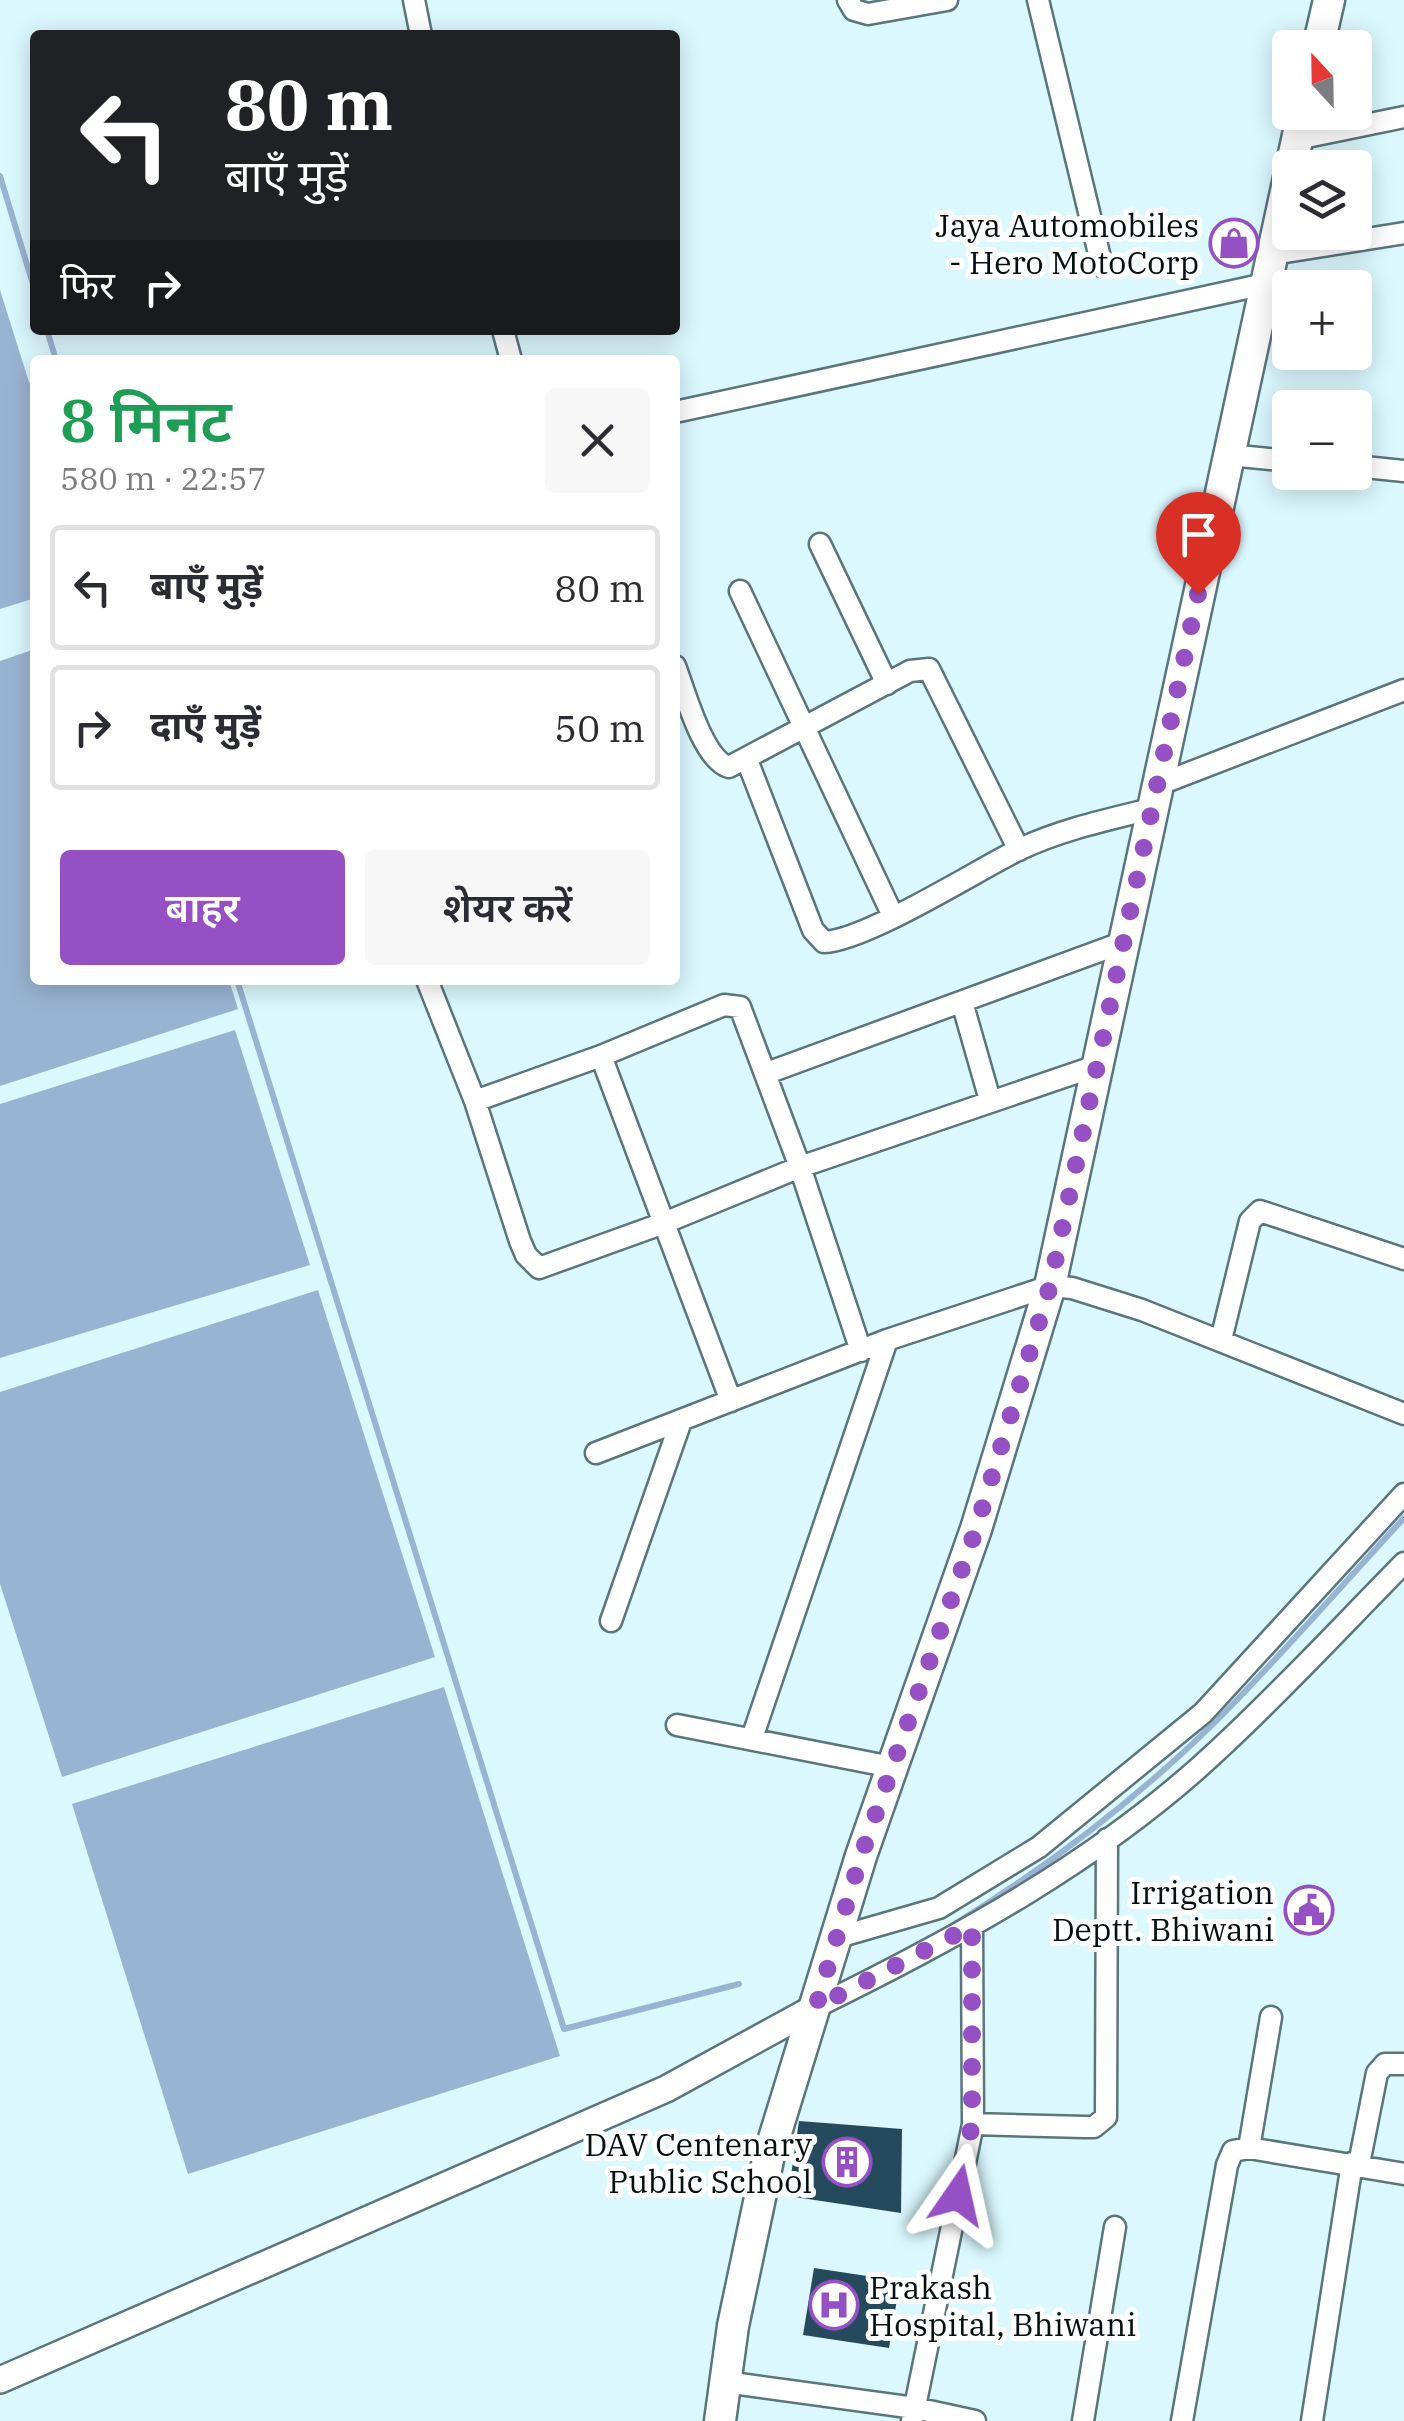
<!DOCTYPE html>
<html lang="hi">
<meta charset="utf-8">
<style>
:root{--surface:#fff;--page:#f7f7f7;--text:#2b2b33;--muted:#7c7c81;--line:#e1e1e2;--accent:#9550c4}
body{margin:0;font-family:"IBM Plex Serif","Noto Sans Devanagari",serif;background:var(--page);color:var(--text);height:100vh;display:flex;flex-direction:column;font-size:38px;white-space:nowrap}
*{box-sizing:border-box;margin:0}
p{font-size:32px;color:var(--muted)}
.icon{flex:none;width:55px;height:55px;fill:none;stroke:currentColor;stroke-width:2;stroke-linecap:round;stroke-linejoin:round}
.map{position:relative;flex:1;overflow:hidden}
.sheet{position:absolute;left:30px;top:355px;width:650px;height:630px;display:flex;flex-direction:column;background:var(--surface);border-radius:10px;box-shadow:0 5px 25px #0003}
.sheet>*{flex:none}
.guide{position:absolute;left:30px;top:30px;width:650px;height:305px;border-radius:10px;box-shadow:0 5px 25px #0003;background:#202124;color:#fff;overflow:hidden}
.needle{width:65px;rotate:338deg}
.fabs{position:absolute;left:1272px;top:30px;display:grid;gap:20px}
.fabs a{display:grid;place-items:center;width:100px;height:100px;border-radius:10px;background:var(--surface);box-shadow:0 5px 25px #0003;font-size:50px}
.pin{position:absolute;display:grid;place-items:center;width:85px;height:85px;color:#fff;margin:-102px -42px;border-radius:50% 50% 50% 0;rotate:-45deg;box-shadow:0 0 10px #0007}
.pin .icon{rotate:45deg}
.me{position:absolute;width:110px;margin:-55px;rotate:11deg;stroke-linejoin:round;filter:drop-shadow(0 0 8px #0008)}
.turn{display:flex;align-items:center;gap:35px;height:210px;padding:0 30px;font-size:45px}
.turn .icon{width:130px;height:130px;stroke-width:2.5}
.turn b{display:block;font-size:70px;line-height:85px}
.then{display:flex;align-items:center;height:95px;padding:0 30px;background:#0003;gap:20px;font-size:38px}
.round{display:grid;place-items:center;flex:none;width:105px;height:105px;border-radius:10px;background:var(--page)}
.headline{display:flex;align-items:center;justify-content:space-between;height:170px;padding:0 30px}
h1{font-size:60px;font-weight:600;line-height:75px;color:#1e9e55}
.action{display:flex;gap:20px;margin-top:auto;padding:20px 30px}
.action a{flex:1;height:115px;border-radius:10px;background:var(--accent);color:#fff;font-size:40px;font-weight:600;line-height:115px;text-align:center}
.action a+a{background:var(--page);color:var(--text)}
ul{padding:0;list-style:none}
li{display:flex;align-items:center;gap:30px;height:125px;margin:0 20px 15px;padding:0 10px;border:5px solid var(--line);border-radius:10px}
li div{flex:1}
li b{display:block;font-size:38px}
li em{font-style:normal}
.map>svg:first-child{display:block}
.water{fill:#99b4d2}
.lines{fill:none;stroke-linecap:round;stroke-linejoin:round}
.stream{stroke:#99b4d2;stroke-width:6}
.building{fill:#254a5d}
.minor-casing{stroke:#5b757c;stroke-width:25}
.tertiary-casing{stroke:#5b757c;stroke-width:30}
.primary-casing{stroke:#5b757c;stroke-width:35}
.minor{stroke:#fff;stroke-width:20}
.tertiary{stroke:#fff;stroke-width:25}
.primary{stroke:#fff;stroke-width:30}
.route{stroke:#9550c4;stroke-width:18;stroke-dasharray:0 32.4}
.labels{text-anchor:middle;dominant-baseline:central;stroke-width:10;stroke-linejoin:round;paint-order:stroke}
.poi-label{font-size:32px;fill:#050e10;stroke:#fff;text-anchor:end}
</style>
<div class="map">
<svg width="1404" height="2421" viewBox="0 0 1404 2421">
<rect width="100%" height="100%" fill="#daf8fe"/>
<path class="water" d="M0 290 35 401V598L0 609Z
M35 649V980H229L238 1009 0 1086V661Z
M235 1030 310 1265 0 1358V1104Z
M318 1290 435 1657 62 1777 0 1584V1392Z
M444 1687 560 2056 188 2174 72 1804Z"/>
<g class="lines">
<path class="stream" d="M0 176 35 291
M47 330 56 360
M237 980 564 2029 739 1984
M950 1927C1051 1865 1149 1790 1232 1705 1291 1644 1347 1580 1404 1518"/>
</g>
<path class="building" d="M799 2121 902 2129 901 2213 788 2196Z
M814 2268 900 2281 889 2348 803 2335Z"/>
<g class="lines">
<g class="minor-casing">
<path id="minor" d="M414 0 421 35
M848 0 854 10 868 14 947 0
M1038 0 1102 266
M1297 139 1404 117
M1273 254 1404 233
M503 330 511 360
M675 412 1265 284
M1229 455 1290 461
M1355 466 1404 471
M820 544 887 684
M740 591 893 916
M675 666C685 692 703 760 729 767L910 671 929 669 1019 850
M747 760 813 930 824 942C865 941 976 871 1018 850 1060 830 1106 820 1151 809
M1155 786 1404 690
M427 980 475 1101 520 1241 526 1255 539 1268 664 1223 800 1167 1096 1066
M962 1002 990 1100
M601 1056 731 1401
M767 1073 1124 942
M475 1101 601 1056 724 1005 740 1007 800 1167 861 1351
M1221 1340 1250 1221 1260 1211 1404 1259
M596 1453 887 1340 1050 1286 1072 1288 1142 1310 1404 1414
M611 1621 681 1421
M677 1725 892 1767
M752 1738 887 1340
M972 1926 973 2124 1085 2127H1094L1106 2117 1107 1839
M835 1938 939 1908 1039 1847 1203 1713 1404 1494
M816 2007C957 1938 1102 1859 1217 1751 1282 1691 1342 1626 1404 1563
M1249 2148 1271 2017
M1359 2164 1377 2073 1385 2064H1404
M725 2382 915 2408 975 2421
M912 2421 973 2124
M1083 2421 1115 2227
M1182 2421 1227 2165 1233 2151 1249 2148 1404 2174
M1312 2421 1352 2163"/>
</g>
<g class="tertiary-casing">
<path id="tertiary" d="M0 2380 666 2089 816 2007"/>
</g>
<g class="primary-casing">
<path id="primary" d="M1318 48 1329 0
M1291 168 1303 112
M720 2421 733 2326 769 2155 861 1856 976 1529 1050 1286 1290 173"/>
</g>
<use href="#minor" class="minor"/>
<use href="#tertiary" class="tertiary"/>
<use href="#primary" class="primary"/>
</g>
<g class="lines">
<path class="route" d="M958 2195 972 2124V1926L816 2007 861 1856 976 1529 1050 1286 1198 594"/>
</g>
<defs>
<g id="shop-ring" transform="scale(2.5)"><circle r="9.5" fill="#fff" stroke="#9550c4" stroke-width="1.5"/><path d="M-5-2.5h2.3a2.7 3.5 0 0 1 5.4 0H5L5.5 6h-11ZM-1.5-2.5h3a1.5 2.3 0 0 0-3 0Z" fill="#9550c4"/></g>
<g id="civic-ring" transform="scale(2.5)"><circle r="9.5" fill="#fff" stroke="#9550c4" stroke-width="1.5"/><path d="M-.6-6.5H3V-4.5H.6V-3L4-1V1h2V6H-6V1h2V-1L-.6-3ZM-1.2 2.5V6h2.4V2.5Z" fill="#9550c4"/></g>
<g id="building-ring" transform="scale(2.5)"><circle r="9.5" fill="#fff" stroke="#9550c4" stroke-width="1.5"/><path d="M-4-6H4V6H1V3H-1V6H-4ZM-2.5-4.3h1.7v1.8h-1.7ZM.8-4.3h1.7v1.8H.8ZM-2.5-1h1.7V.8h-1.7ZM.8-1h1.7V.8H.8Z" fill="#9550c4"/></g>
<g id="hospital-ring" transform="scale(2.5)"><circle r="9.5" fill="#fff" stroke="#9550c4" stroke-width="1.5"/><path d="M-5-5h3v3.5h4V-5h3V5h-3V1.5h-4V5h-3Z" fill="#9550c4"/></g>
</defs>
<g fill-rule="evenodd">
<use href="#shop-ring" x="1234" y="243"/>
<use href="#civic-ring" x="1309" y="1910"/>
<use href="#building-ring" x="847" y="2162"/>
<use href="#hospital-ring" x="834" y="2305"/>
</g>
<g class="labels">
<g class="poi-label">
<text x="1199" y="225">Jaya Automobiles<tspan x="1199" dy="37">- Hero MotoCorp</tspan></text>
<text x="1274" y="1892">Irrigation<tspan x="1274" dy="37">Deptt. Bhiwani</tspan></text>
<text x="812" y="2144">DAV Centenary<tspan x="812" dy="37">Public School</tspan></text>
<text x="869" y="2287" text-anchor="start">Prakash<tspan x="869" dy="37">Hospital, Bhiwani</tspan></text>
</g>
</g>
</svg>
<div class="fabs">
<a><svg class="needle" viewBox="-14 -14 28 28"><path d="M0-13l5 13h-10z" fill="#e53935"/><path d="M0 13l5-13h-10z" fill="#7c7c81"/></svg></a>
<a><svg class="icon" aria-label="layers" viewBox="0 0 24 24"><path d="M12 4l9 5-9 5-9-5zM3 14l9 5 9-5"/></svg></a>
<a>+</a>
<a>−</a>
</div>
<div class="pin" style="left:1198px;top:594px;background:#d93025"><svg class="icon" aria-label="arrive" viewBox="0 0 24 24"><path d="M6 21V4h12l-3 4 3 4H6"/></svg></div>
<svg class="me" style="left:958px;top:2195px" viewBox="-20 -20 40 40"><path d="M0-17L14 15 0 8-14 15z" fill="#9550c4" stroke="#fff" stroke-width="4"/></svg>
<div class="guide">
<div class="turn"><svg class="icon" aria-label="left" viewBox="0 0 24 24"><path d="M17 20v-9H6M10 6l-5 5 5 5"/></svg><div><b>80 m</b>बाएँ मुड़ें</div></div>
<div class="then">फिर<svg class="icon" aria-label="right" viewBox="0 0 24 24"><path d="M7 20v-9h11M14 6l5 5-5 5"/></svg></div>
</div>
<section class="sheet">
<div class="headline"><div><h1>8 मिनट</h1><p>580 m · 22:57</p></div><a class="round"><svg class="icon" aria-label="close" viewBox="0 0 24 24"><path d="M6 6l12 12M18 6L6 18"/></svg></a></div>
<ul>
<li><svg class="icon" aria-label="left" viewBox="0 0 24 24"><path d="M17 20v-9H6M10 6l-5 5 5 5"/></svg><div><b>बाएँ मुड़ें</b></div><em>80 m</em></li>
<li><svg class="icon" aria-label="right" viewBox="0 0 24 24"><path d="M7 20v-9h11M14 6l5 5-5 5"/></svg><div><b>दाएँ मुड़ें</b></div><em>50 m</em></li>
</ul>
<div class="action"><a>बाहर</a><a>शेयर करें</a></div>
</section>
</div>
